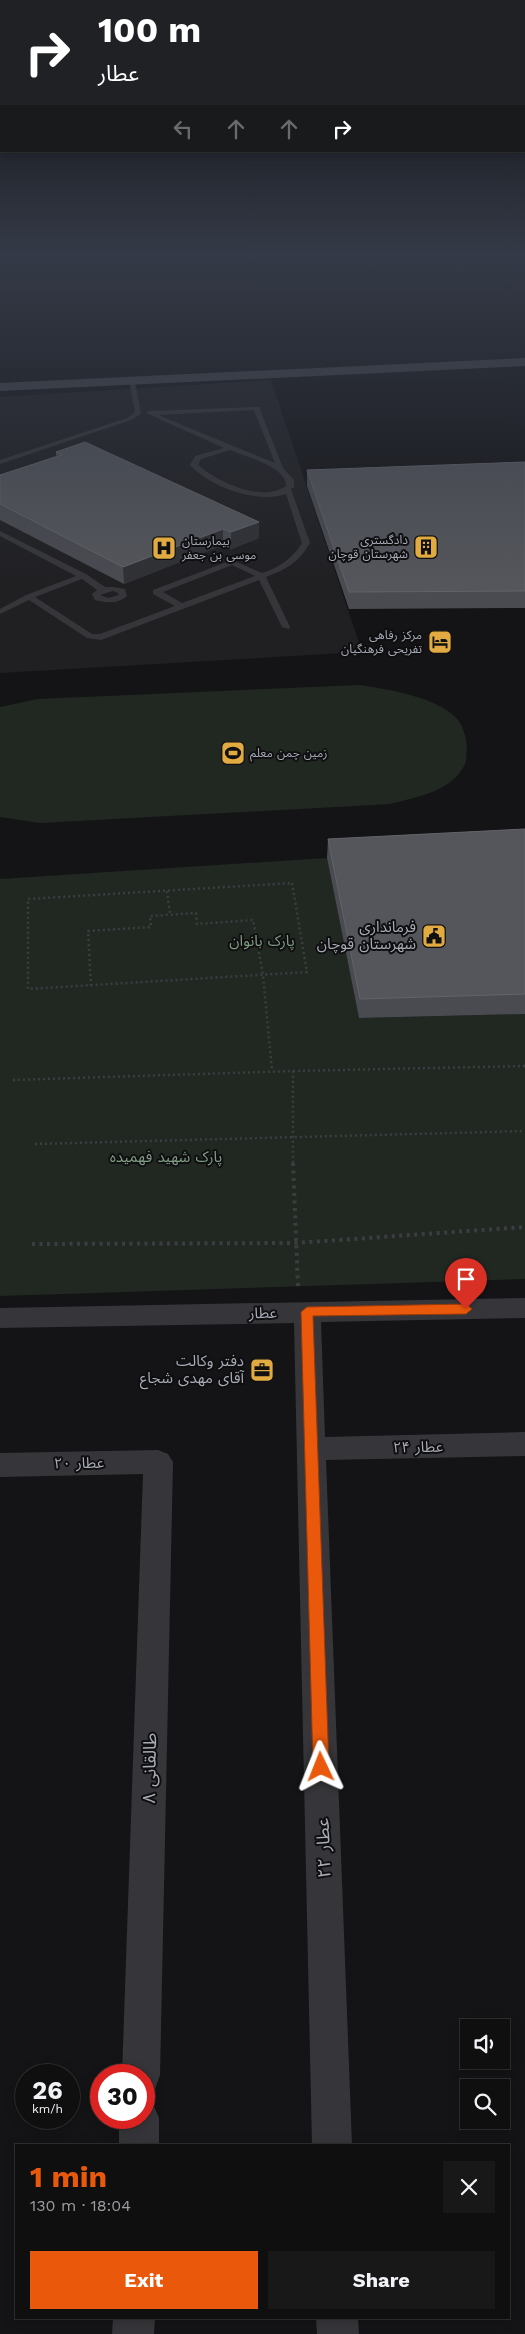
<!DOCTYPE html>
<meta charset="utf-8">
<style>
:root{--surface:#0f0f10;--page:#181819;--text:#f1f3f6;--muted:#9b9c9f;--line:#2f2f30;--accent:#ea580c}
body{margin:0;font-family:"Work Sans","Noto Sans Arabic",sans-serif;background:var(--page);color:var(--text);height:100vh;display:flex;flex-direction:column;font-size:19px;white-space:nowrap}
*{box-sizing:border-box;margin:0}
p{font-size:16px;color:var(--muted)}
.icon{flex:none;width:28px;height:28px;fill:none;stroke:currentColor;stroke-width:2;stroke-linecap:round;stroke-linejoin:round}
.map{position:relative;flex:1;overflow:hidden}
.panel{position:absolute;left:15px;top:2144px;width:495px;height:175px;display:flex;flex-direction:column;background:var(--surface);border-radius:0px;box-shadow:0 2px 12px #0003,0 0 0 1px var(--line)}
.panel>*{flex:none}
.top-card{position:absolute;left:0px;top:0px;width:525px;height:152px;box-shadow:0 2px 12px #0003,0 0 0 1px var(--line);background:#202124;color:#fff;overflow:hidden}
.tools{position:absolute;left:460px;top:2019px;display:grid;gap:10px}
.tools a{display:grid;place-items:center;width:50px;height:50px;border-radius:0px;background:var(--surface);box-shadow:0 2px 12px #0003,0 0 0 1px var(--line);font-size:25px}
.speed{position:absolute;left:15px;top:2064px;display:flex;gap:10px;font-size:25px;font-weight:700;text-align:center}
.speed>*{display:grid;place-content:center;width:65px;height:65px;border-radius:50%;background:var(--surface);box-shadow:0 2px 12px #0003,0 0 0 1px var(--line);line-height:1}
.speed small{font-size:12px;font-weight:400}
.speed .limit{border:8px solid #d22;background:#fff;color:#111}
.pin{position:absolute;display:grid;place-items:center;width:42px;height:42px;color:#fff;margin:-51px -21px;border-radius:50% 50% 50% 0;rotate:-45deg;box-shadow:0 0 5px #0007}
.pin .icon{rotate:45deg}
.me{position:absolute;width:55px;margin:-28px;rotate:358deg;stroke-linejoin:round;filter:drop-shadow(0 0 4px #0008)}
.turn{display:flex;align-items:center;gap:18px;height:105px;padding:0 15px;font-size:22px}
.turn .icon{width:65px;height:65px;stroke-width:2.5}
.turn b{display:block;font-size:35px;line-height:42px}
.lanes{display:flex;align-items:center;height:48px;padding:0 15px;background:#0003;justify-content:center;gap:25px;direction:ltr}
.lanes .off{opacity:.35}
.round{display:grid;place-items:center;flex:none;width:52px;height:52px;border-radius:0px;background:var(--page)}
.summary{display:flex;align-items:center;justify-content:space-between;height:85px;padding:0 15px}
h1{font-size:30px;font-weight:700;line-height:38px;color:var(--accent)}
.action{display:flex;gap:10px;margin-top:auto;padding:10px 15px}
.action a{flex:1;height:58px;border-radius:0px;background:var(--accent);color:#fff;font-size:20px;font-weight:700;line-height:58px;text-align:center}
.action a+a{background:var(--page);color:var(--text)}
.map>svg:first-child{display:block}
.built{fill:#202023}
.green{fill:#212822}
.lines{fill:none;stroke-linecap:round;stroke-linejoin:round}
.path-far2{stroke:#3c3d41;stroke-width:2;stroke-dasharray:1 2;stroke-linecap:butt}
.path-far1{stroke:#3c3d41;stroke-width:2.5;stroke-dasharray:2 3;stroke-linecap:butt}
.path{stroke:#3c3d41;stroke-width:4;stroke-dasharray:3 4.5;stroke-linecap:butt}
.lane{fill:#36363a;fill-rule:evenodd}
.street{fill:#36363a;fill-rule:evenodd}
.secondary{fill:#44454a;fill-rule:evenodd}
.wall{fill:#4a4b51}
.shaded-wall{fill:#303135}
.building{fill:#54565b;stroke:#616369}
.route{fill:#ea580c;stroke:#983908}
.labels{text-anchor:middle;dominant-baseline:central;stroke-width:4;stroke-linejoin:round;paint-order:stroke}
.far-poi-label{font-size:12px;fill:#a7abb5;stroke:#0f0f11;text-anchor:end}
.poi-label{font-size:15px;fill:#a7abb5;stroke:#0f0f11;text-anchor:end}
.park-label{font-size:15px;fill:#809e82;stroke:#0f0f11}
.street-label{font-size:15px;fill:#a7abb5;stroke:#0f0f11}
.near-street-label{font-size:18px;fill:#a7abb5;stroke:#0f0f11}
</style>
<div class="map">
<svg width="525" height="2334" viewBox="0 0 525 2334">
<rect width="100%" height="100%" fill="#141416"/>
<path class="built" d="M271 380 362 652 0 673V397Z"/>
<path class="green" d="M359 685C387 689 439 697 458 720 463 726 467 741 467 749 466 753 467 760 465 764 452 792 416 797 390 804L40 823 0 817V707L38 699Z
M327 858 359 1018 525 1014V1279L0 1296V879Z"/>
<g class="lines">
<path class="path-far2" d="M372 254 374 268H465L462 254"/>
<path class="path-far1" d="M292 883 307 972 28 989V899Z
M167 891 170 914
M91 986 88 931 151 927 150 916 196 913 197 924 253 920 263 975 272 1071
M293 1071 525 1066
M13 1080 293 1071V1164
M35 1144 525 1131"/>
<path class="path" d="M293 1163 298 1286
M32 1244 296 1243 525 1227"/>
<path class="lane" d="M132 379 135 381 141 414 131 420 0 464V460L127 418 135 412 129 381Z
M259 407 283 468 294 480V487L291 489 310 543C298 563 287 569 266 577L290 627 289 629 282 627 259 580 101 640 87 638 29 600 0 614V609L26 595 76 576 0 536V531L86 574 105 587H113L125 589 127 596C118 604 106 603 95 600L92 594 97 590 82 579 35 597 92 634H100L175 606 153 594V590L232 560 262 573C280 567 292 559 302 543L286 494C257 504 210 487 190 465L195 456 224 448 146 413 149 411ZM254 410 275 463 158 415ZM230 450C246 457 286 466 286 486 262 503 218 482 198 465L201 459ZM232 565 255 576 182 603 163 592ZM113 591 118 593 119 595 108 598 100 595Z"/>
<path class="street" d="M525 1298V1318L321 1322 325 1437 525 1432V1456L326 1460 352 2145H312L294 1323 0 1328V1308Z
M158 1450 168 1454 173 1462 160 2075 155 2089 144 2093V2075H122L143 1474 0 1477V1453Z
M144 2100 153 2104 159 2118V2145H119V2118H144Z
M113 2318H155L154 2334H112Z
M316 2318H358L359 2334H317Z"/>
<path class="secondary" d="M525 358V366L0 391V383Z"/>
</g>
<path class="wall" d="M56 452 259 522V538L231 549 223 545 124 584 0 520V475L56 456Z
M525 462V608L349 609 307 486V470Z
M525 829V1014L359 1018 327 858 328 839Z"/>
<path class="shaded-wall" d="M259 522V538L231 549V532Z
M223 529V545L124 584 123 567Z"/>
<path class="building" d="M85 442 259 522 231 532 223 529 123 567 0 504V475L62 455 56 452Z
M525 462V591L349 592 307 470Z
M525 829V994L360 999 328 839Z"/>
<linearGradient id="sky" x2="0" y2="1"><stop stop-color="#0b0b0c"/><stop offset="0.44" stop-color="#343a47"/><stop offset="1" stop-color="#343a47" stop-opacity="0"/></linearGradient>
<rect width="525" height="581" fill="url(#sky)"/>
<path class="route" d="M466 1304 472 1309 466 1314 313 1316 329 1767 326 1772 321 1775 315 1772 313 1767 301 1312 307 1307Z"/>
<defs>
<g id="building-square" transform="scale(1.25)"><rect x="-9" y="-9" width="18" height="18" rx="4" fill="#e1ab41" stroke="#0f0f11"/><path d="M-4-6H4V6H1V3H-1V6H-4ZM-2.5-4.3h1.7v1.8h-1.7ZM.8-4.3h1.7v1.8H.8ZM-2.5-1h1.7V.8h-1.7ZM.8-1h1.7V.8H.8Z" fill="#111"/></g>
<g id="hospital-square" transform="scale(1.25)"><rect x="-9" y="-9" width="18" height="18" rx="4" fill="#e1ab41" stroke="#0f0f11"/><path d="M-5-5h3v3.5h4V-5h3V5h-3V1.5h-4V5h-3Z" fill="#111"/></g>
<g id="hotel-square" transform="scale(1.25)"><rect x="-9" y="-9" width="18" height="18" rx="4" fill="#e1ab41" stroke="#0f0f11"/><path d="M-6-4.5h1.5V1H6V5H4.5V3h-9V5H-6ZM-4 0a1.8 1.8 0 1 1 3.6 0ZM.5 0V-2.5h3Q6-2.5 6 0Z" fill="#111"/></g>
<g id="stadium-square" transform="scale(1.25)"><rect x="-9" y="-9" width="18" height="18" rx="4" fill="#e1ab41" stroke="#0f0f11"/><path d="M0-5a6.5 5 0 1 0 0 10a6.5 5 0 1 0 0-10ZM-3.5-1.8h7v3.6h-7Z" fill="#111"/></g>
<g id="civic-square" transform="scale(1.25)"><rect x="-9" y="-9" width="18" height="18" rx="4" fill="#e1ab41" stroke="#0f0f11"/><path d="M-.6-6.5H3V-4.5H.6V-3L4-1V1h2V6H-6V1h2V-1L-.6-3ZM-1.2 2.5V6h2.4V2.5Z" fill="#111"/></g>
<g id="office-square" transform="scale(1.25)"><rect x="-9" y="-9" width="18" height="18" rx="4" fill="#e1ab41" stroke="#0f0f11"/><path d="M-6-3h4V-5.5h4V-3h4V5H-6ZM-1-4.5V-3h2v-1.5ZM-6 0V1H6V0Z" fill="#111"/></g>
</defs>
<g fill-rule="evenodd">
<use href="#building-square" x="426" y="547"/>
<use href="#hospital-square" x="164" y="548"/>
<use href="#hotel-square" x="440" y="642"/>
<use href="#stadium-square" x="233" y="753"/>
<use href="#civic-square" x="434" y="936"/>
<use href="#office-square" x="262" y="1370"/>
</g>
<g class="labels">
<g class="far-poi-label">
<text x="408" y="540">دادگستری<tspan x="408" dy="14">شهرستان قوچان</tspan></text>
<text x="182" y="541" text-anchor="start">بیمارستان<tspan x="182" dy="14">موسی بن جعفر</tspan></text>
<text x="422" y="635">مرکز رفاهی<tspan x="422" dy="14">تفریحی فرهنگیان</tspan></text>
<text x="250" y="753" text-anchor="start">زمین چمن معلم</text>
</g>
<g class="poi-label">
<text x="416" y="927">فرمانداری<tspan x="416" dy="17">شهرستان قوچان</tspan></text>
<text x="244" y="1361">دفتر وکالت<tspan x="244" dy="17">آقای مهدی شجاع</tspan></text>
</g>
<g class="park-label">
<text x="262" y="941">پارک بانوان</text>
<text x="166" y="1157">پارک شهید فهمیده</text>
</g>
<g class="street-label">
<text transform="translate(263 1313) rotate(-1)">عطار</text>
<text transform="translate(418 1447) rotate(-1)">عطار ۲۴</text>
<text transform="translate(79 1463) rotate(-1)">عطار ۲۰</text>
</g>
<g class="near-street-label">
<text transform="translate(149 1768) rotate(-89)">طالقانی ۸</text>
<text transform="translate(323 1848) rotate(-92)">عطار ۲۲</text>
</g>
</g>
</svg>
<div class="tools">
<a><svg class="icon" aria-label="sound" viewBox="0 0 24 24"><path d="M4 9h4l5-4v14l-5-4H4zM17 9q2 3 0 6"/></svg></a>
<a><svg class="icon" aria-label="search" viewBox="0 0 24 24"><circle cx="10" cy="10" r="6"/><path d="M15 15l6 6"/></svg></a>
</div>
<div class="speed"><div>26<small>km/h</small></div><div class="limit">30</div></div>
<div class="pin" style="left:466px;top:1309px;background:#d93025"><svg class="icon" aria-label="arrive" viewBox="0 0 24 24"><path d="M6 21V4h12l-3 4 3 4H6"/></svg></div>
<svg class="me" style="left:321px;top:1767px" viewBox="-20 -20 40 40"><path d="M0-17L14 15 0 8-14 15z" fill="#ea580c" stroke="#fff" stroke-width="4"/></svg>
<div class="top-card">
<div class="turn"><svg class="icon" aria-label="right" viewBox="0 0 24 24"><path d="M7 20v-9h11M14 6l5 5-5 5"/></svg><div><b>100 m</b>عطار</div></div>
<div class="lanes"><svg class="icon off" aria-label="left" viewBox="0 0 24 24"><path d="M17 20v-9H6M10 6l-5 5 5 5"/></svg><svg class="icon off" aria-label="ahead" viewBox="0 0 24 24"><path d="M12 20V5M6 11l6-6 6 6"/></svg><svg class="icon off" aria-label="ahead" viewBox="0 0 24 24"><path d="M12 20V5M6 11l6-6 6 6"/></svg><svg class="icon" aria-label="right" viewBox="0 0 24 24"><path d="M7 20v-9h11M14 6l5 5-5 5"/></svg></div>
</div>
<section class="panel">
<div class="summary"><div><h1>1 min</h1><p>130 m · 18:04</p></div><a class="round"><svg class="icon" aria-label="close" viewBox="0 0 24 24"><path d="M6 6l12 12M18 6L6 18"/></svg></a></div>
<div class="action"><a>Exit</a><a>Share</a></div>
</section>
</div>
